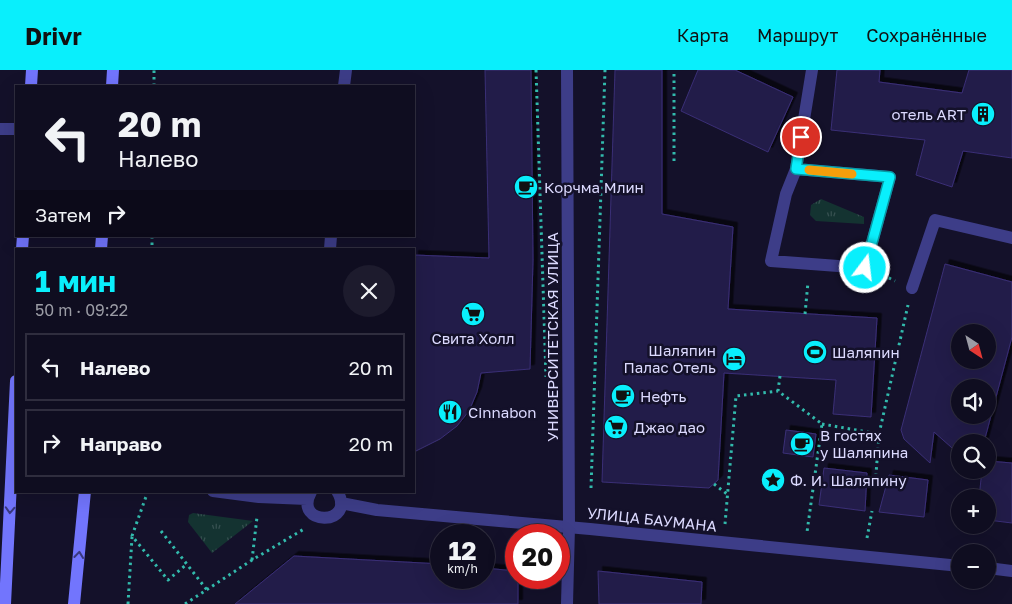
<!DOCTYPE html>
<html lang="ru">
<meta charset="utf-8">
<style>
:root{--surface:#0f0d20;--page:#1d1b2d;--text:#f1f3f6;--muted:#9b9ca5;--line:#2f2d3e;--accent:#09effc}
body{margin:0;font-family:"Golos Text",sans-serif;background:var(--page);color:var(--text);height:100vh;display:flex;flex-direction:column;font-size:19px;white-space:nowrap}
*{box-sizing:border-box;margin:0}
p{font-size:16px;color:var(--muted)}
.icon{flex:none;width:28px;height:28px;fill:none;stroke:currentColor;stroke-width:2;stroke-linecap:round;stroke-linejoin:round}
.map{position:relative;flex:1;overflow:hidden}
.panel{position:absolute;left:15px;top:178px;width:400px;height:245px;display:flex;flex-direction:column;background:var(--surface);border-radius:0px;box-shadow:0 5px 20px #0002,0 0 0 1px var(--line)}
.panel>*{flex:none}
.top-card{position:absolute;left:15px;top:15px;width:400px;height:152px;border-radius:0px;box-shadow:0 5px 20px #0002,0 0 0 1px var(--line);background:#0f0d20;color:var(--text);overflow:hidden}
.needle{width:32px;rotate:144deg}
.controls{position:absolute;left:951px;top:254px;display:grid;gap:10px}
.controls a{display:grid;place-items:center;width:45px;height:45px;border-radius:50%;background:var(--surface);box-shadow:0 5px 20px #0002,0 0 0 1px var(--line);font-size:25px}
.speed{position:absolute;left:430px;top:454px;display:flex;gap:10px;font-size:25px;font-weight:700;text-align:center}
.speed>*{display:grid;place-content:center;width:65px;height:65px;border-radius:50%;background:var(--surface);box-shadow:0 5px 20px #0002,0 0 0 1px var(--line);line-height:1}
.speed small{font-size:12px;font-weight:400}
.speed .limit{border:8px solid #d22;background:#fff;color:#111}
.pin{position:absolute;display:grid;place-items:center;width:42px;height:42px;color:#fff;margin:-21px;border:2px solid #fff;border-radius:50%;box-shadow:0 1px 5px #0007}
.me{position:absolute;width:55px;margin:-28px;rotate:15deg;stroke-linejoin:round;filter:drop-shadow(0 0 4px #0008)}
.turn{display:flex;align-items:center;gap:18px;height:105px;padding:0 20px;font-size:22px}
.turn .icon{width:65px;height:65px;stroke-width:2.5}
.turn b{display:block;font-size:35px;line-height:42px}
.then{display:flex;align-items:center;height:48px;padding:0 20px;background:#0003;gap:10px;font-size:19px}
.round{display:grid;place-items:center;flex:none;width:52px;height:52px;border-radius:26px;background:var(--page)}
.summary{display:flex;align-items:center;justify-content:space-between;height:85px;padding:0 20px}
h1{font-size:30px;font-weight:700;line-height:38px;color:var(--accent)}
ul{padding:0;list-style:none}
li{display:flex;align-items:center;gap:15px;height:68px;margin:0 10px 8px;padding:0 10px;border:2px solid var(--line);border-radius:0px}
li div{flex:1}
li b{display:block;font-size:19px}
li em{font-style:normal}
header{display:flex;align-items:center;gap:30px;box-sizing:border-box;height:70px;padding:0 25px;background:var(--accent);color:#111}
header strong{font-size:24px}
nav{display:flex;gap:28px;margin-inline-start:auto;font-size:18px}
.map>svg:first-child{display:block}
.grass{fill:url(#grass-tufts)}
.building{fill:#241d4a;stroke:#3a2f76;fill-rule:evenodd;filter:url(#shadow)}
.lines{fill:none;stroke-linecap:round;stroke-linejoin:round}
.path{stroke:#32baac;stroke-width:3;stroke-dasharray:2.5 4;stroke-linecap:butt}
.service{stroke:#3d3d88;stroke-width:12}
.pedestrian{stroke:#3d3d88;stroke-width:12}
.minor{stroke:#3d3d88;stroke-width:12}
.secondary{stroke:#7275fd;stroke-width:12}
.oneway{stroke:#3a397e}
.route-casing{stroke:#069ba4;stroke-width:12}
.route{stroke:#09effc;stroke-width:9}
.slow{stroke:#f59e0b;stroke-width:9}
.labels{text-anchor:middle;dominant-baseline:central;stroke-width:5;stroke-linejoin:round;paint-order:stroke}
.poi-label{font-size:15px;fill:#dcdaff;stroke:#14112a;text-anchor:start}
.street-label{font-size:15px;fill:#dcdaff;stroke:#14112a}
</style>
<header>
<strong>Drivr</strong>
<nav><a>Карта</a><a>Маршрут</a><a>Сохранённые</a></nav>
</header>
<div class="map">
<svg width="1012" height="534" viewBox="0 0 1012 534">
<defs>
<pattern id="grass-tufts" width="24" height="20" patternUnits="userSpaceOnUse" patternTransform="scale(1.25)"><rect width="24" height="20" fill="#143331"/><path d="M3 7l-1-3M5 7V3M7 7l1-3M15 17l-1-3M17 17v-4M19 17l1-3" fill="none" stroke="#365050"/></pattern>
<filter id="shadow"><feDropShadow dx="4.5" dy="-4.5" stdDeviation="0" flood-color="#0009"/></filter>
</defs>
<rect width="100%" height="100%" fill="#14112a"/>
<path class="grass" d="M821 129 864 147V154L816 151 810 145 811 135Z
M193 443 253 451 212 483 188 452 189 445Z"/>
<path class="building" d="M485 0H531L533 190 530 299 481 303 477 322 469 341 457 356 440 369 414 382V185L489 188Z
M615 0H662V144L733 157 728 239 877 248 871 347 833 344 836 310 724 303 718 410 709 418 602 412Z
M698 0H735L793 27 768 82 681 41Z
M837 0H880L879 12 962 23 969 0H1012V88L963 81 952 117 916 105 925 70 831 60Z
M945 194 1012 212V267L984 372H960V385L934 362 930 393 904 369 901 360ZM960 262H988V290H960ZM960 318H988V345H960Z
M786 360 816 364 813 387 783 383Z
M988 391 1012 393V453L988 450V428H979L982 400H988Z
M824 398 867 403 865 441 819 435Z
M889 405 928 410 924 447 879 442Z
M294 486 441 494V508H484V498L516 501V508H518V534H235Z
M598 501 702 512 701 534H599Z"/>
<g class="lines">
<path class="path" d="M536 0 546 307
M154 16V0
M674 91V0
M152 166V179
M883 205 895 211
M805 244 808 212
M780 306 778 321 822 354 807 462
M822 354 879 364 876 404
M879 364 908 235
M714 414 727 424
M591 418 605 0
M148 421 132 466 168 510 187 494
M725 454 736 326 778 321
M161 461 207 520
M867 468 872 441
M252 490 257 447
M128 534 132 467
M185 534 252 490 304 459"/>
<path class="service" d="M344 16 346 0
M0 59H16
M796 99 890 107 865 198 771 191 786 124 796 99 812 0
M330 179 331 166
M912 218 935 150 1012 168"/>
<path class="pedestrian" d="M213 421 259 427 307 429
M311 422C292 457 358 456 337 421
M341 433 377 440 590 459 960 496
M988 498 1012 501"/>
<path class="minor" d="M567 534 569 457 567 0"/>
<path class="secondary" d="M31 16 32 0
M112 16 113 0
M22 179 23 166
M101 179 102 166
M5 534 16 311
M74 534 85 421"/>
</g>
<defs><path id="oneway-chevron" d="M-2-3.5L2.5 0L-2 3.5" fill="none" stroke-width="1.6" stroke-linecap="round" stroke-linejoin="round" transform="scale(1.25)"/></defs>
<g class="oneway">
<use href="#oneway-chevron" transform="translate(10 440) rotate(93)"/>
<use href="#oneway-chevron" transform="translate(79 485) rotate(-84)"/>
</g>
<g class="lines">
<g class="route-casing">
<path id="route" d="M801 67 796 99 890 107 865 198"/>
</g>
<use href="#route" class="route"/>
<path class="slow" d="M809 100 852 104"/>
</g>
<defs>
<g id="building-disc" transform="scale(1.25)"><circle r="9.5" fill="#09effc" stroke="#14112a"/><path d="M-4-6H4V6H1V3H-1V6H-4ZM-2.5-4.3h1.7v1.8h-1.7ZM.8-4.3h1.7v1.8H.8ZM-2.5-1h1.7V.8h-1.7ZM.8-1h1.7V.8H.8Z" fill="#111"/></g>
<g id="cafe-disc" transform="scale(1.25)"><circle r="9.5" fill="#09effc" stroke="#14112a"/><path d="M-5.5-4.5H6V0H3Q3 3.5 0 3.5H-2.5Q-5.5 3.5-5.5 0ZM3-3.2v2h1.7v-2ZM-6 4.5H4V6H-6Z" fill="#111"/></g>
<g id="supermarket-disc" transform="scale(1.25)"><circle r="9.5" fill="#09effc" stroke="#14112a"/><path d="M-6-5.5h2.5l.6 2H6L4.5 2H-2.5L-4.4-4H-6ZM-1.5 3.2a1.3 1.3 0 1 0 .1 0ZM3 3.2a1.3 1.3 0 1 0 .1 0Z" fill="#111"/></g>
<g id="stadium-disc" transform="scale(1.25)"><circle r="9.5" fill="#09effc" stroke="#14112a"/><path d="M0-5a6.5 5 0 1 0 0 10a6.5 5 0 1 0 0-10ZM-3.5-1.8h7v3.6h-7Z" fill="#111"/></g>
<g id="hotel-disc" transform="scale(1.25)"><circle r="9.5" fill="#09effc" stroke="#14112a"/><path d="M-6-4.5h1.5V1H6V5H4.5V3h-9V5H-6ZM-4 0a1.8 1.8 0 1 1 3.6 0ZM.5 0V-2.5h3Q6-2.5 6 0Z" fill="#111"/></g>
<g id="restaurant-disc" transform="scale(1.25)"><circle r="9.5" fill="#09effc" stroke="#14112a"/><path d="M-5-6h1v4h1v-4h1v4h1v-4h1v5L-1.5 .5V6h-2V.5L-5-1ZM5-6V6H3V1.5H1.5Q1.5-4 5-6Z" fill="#111"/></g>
<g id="sight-disc" transform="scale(1.25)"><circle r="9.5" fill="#09effc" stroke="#14112a"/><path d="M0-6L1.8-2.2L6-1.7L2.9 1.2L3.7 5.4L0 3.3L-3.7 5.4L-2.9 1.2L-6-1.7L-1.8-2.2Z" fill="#111"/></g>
</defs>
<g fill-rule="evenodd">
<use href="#building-disc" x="983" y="44"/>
<use href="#cafe-disc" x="526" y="117"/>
<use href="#supermarket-disc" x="473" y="244"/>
<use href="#stadium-disc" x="815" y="282"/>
<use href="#hotel-disc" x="734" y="289"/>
<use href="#cafe-disc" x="623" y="326"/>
<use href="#restaurant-disc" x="450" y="342"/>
<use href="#supermarket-disc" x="616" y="357"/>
<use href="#cafe-disc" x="802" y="374"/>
<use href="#sight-disc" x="773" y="410"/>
</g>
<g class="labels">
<g class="poi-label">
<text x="966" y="44" text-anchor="end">отель ART</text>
<text x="544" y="117">Корчма Млин</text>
<text x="473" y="268" text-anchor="middle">Свита Холл</text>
<text x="716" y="280" text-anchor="end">Шаляпин<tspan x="716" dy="17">Палас Отель</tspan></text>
<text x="832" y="282">Шаляпин</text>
<text x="640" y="326">Нефть</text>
<text x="468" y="342">Cinnabon</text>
<text x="634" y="357">Джао дао</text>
<text x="820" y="365">В гостях<tspan x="820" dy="17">у Шаляпина</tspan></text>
<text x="790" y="410">Ф. И. Шаляпину</text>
</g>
<g class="street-label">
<text transform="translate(552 267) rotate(-90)">УНИВЕРСИТЕТСКАЯ УЛИЦА</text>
<text transform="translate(652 449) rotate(6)">УЛИЦА БАУМАНА</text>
</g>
</g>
</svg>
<div class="controls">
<a><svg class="needle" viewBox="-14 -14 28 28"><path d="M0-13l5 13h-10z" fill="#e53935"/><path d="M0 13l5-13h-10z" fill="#9b9ca5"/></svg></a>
<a><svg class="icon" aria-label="sound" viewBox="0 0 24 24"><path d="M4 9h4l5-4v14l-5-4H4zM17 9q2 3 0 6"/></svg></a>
<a><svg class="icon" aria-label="search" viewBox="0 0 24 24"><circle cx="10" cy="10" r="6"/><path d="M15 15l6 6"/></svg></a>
<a>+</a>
<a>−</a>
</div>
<div class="speed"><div>12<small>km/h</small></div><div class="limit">20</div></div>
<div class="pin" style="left:801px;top:67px;background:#d93025"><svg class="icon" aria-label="arrive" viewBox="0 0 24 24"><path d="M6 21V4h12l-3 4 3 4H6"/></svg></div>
<svg class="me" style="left:865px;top:198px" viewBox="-20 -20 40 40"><circle r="17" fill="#09effc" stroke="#fff" stroke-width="3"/><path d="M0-11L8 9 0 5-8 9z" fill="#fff"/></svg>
<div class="top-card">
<div class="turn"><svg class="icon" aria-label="left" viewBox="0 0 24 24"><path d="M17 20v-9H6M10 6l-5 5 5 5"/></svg><div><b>20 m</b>Налево</div></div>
<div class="then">Затем<svg class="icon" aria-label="right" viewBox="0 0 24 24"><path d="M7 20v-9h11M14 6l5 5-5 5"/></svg></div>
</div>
<section class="panel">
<div class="summary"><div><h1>1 мин</h1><p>50 m · 09:22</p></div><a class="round"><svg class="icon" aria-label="close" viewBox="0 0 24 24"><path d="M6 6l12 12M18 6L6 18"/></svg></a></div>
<ul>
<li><svg class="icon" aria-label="left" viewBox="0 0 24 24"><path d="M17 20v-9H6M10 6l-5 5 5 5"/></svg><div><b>Налево</b></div><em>20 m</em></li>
<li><svg class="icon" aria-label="right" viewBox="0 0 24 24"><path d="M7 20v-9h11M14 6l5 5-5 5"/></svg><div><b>Направо</b></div><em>20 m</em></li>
</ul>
</section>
</div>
